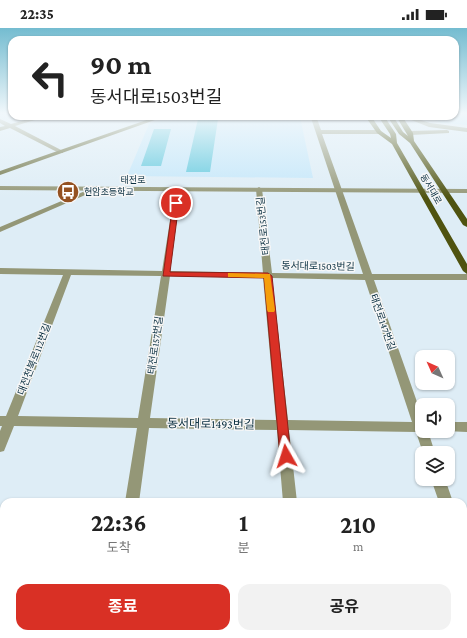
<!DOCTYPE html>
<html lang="ko">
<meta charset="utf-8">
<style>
:root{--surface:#fff;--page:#f2f2f2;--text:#222;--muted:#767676;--accent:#d93025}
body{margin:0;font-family:"Crimson Pro","Noto Sans KR",serif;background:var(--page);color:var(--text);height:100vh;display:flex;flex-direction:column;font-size:15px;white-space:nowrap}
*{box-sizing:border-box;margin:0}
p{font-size:13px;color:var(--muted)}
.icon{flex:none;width:22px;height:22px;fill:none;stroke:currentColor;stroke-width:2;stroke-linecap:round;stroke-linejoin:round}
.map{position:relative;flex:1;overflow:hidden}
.sheet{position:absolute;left:0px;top:470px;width:467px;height:140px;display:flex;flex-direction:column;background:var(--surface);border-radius:12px 12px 0 0;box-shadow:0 1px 3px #0004}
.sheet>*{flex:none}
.hud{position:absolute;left:8px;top:8px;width:451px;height:84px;border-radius:12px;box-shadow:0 1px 3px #0004;background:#fff;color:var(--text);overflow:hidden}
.needle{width:26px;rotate:315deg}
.controls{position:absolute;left:415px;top:322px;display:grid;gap:8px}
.controls a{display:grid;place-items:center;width:40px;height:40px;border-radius:8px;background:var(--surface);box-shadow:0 1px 3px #0004;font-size:20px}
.pin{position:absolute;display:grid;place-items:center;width:34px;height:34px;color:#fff;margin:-17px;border:2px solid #fff;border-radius:50%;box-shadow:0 1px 4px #0007}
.me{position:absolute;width:44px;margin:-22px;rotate:354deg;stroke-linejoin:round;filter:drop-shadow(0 0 3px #0008)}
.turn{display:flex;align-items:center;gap:14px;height:84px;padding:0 16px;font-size:18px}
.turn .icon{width:52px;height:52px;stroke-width:2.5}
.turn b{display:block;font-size:28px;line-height:34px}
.eta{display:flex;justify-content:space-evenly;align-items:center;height:68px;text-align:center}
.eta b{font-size:24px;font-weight:700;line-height:28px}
.primary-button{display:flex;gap:8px;margin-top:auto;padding:8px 16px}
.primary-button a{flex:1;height:46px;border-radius:12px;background:var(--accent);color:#fff;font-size:16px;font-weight:700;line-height:46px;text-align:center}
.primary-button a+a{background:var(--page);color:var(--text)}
.status{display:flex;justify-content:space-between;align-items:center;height:28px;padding:0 20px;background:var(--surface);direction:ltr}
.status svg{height:11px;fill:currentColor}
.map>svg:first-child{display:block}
.built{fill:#c4e7fa}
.building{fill:#5ec8dd}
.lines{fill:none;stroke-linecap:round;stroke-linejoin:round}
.minor{fill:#949777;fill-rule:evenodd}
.tertiary{fill:#949777;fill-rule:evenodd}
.secondary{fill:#6b6f3f;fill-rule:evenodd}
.primary{fill:#4f5310;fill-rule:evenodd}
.route{fill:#d93025;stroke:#8d1f18}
.slow{fill:#f59e0b}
.labels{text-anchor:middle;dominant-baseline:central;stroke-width:3;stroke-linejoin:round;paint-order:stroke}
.far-street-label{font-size:9px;fill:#0a2f40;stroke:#f7f7f7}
.far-poi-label{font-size:9px;fill:#0a2f40;stroke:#f7f7f7;text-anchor:start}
.street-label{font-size:10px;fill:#0a2f40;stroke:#f7f7f7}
.near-street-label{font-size:12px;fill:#0a2f40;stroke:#f7f7f7}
</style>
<div class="status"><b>22:35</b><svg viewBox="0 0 49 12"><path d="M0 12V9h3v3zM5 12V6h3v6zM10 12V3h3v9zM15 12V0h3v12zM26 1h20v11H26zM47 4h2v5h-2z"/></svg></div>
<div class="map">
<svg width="467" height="610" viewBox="0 0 467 610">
<rect width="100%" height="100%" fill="#deedf6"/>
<path class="built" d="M455 85H467V97L441 95 425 88H455Z
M172 88 300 89 313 150 127 148 149 96Z"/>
<path class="building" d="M198 91H218L210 144H186Z
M154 101H171L161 138H141Z"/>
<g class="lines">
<path class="minor" d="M39 88H48L15 98 63 123V125H59L10 100 0 103V99L5 98 0 95V91L11 96Z
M286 88H316L321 102H379L382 104 379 106H322L372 246H467V252H374L422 388V403H428L435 425H423L416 404 289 402 297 474H283L277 402 149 400 139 474H125L137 400 14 398 4 423 0 424V403L2 398H0V388H6L63 247 0 246V240L162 243 175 161 178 159 181 161 170 243 263 245 256 161 259 159 262 161 272 245 363 246 311 90H289ZM71 247 161 248 138 390 18 388ZM170 248 263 250 276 392 150 390ZM272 250 365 252 412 394 288 392Z
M401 88H409L430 95 467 100V104L429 99Z
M447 102 449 103V105L410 107 407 105 410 103Z
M97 158 100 160 99 161 0 204V199Z
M448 394H467V404L445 403H448Z
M431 451H445L453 474H439Z
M463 515 467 516V542L463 540Z
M105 606H121V610H105Z
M295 606H311L312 610H296Z"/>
<path class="tertiary" d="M0 158 467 161V165L0 162Z"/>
<path class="secondary" d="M158 88H166L0 147V143Z"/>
<path class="primary" d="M365 88H371L381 103 391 110 390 106 378 88H384L396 106 397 115 467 236V246L463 243 392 116 377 105Z
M387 88H393L403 104 408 108 396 88H402L413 105 414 113 467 191V199L463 197 410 115 399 106Z"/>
</g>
<linearGradient id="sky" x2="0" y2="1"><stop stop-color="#74bcd0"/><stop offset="0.5" stop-color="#f0f7fb"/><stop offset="1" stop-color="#f0f7fb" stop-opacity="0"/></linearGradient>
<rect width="467" height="170" fill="url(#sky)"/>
<path class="route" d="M176 173 179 175 170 244 268 245 272 248 291 428 290 432 286 433 281 432 280 428 264 250 163 248 173 175Z"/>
<path class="slow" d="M228 245 270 246 275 282 274 284H268L267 282 264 250 231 249H228Z"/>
<defs>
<g id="bus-disc" transform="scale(1.15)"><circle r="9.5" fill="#945121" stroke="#f7f7f7"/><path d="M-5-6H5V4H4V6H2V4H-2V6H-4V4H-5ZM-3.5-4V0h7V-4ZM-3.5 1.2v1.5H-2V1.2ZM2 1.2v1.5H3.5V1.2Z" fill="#fff"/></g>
</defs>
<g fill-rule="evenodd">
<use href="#bus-disc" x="68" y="164"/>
</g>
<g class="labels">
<g class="far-street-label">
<text x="133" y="152">태전로</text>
<text transform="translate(431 161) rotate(60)">동서대로</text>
</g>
<g class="far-poi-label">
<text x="84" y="164">현암초등학교</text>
</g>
<g class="street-label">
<text transform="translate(263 198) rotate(-96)">태전로153번길</text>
<text transform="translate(318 238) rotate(1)">동서대로1503번길</text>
<text transform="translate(383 294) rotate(71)">태전로147번길</text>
<text transform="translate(155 317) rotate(-82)">태전로157번길</text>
<text transform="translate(34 331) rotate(-69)">대전천북로112번길</text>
</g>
<g class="near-street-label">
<text transform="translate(211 396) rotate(1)">동서대로1493번길</text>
</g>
</g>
</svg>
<div class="controls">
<a><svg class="needle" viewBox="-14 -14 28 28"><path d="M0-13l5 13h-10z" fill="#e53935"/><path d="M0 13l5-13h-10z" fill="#767676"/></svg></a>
<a><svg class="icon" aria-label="sound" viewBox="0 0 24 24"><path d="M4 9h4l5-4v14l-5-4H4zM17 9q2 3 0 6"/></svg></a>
<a><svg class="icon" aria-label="layers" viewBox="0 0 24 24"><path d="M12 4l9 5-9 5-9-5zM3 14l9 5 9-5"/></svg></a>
</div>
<div class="pin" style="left:176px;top:175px;background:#d93025"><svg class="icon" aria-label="arrive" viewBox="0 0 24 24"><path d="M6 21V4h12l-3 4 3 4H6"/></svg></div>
<svg class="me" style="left:286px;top:428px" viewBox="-20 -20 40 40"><path d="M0-17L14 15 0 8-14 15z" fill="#d93025" stroke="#fff" stroke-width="4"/></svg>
<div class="hud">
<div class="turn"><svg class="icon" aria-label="left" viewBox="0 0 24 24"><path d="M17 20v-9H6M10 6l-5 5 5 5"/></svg><div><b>90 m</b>동서대로1503번길</div></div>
</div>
<section class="sheet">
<div class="eta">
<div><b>22:36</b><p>도착</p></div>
<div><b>1</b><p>분</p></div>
<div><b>210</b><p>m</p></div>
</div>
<div class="primary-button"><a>종료</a><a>공유</a></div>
</section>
</div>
